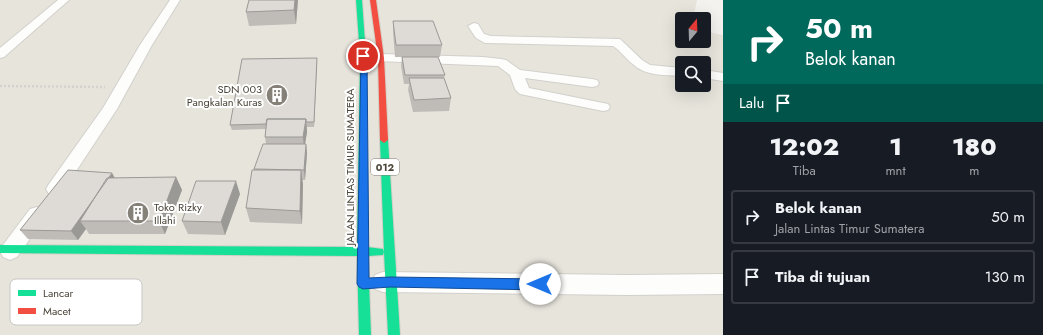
<!DOCTYPE html>
<html lang="id">
<style>
:root{--surface:#171b24;--page:#242831;--text:#f1f3f6;--muted:#9ea1a6;--line:#363941}
body{margin:0;font-family:Jost,sans-serif;background:var(--page);color:var(--text);height:100vh;display:flex;flex-direction:column;font-size:15px;white-space:nowrap}
*{box-sizing:border-box;margin:0}
p{font-size:13px;color:var(--muted)}
.icon{flex:none;width:22px;height:22px;fill:none;stroke:currentColor;stroke-width:2;stroke-linecap:round;stroke-linejoin:round}
.map{position:relative;flex:1;overflow:hidden}
.panel{display:flex;flex-direction:column;background:var(--surface);width:320px}
.panel>*{flex:none}
.banner{background:#00695c;color:#fff;overflow:hidden}
.needle{width:26px;rotate:19deg}
.buttons{position:absolute;left:675px;top:12px;display:grid;gap:8px}
.buttons a{display:grid;place-items:center;width:36px;height:36px;border-radius:4px;background:var(--surface);box-shadow:0 4px 16px #0002;font-size:20px}
.pin{position:absolute;display:grid;place-items:center;width:34px;height:34px;color:#fff;margin:-17px;border:2px solid #fff;border-radius:50%;box-shadow:0 1px 4px #0007}
.me{position:absolute;width:44px;margin:-22px;rotate:270deg;stroke-linejoin:round;filter:drop-shadow(0 0 3px #0008)}
.turn{display:flex;align-items:center;gap:14px;height:84px;padding:0 16px;font-size:18px}
.turn .icon{width:52px;height:52px;stroke-width:2.5}
.turn b{display:block;font-size:28px;line-height:34px}
.then{display:flex;align-items:center;height:38px;padding:0 16px;background:#0003;gap:8px;font-size:15px}
.eta{display:flex;justify-content:space-evenly;align-items:center;height:68px;text-align:center}
.eta b{font-size:24px;font-weight:800;line-height:28px}
ul{padding:0;list-style:none}
li{display:flex;align-items:center;gap:12px;height:54px;margin:0 8px 6px;padding:0 8px;border:2px solid var(--line);border-radius:4px}
li div{flex:1}
li b{display:block;font-size:15px}
li em{font-style:normal}
main{display:flex;flex:1;min-height:0}
.map>svg:first-child{display:block}
.residential{fill:#e7e4dc;fill-rule:evenodd}
.lines{fill:none;stroke-linecap:round;stroke-linejoin:round}
.street-casing{stroke:#d2d0cb;stroke-width:2}
.fast-casing{stroke:#d3cfc5;stroke-width:2}
.jam-casing{stroke:#d3cfc5;stroke-width:2}
.path{stroke:#d3d2cc;stroke-width:2.5;stroke-dasharray:2 2;stroke-linecap:butt}
.street{fill:#fdfdfc;fill-rule:evenodd}
.fast{fill:#16e098;fill-rule:evenodd}
.jam{fill:#f24e42;fill-rule:evenodd}
.wall{fill:#bfbcb8}
.shaded-wall{fill:#9b9996}
.building{fill:#dedbd6;stroke:#9b9996}
.route{fill:#1a73e8;stroke:#114b97}
.labels{text-anchor:middle;dominant-baseline:central;stroke-width:4;stroke-linejoin:round;paint-order:stroke}
.shield{fill:#fff;stroke:#817c74;stroke-width:1}
.shield-label{font-size:10px;font-weight:bold;fill:#4b4439}
.poi-label{font-size:11px;fill:#4b4439;stroke:#fff;text-anchor:end}
.street-label{font-size:11px;fill:#4b4439;stroke:#fff}
.key{fill:#fff;stroke:#c9c7c4;stroke-width:1}
.key-label{font-size:11px;fill:#4b4439}
</style>
<main>
<div class="map">
<svg width="723" height="335" viewBox="0 0 723 335">
<rect width="100%" height="100%" fill="#f4f2ee"/>
<path class="residential" d="M0 0H697L693 19H682V41H704V31L723 35V335H0ZM682 63H704V85H682Z"/>
<g class="lines">
<g class="street-casing">
<path id="street" d="M58 0H69L4 57 0 58V48Z
M170 0H180L152 45 117 109 61 194 55 196 49 194 46 189 49 184 103 108 140 45Z
M474 23 478 24 484 34 491 36 620 39 642 60 650 65 682 68V76C666 75 646 76 634 65 626 59 621 51 613 46L485 43 476 38 468 26Z
M381 54 483 57 501 59 506 60 520 70 592 79 597 80 599 83 597 86 592 87 525 78 529 88 603 103 608 104 610 107 608 110 603 111 520 94 515 89 510 75 498 66 377 61 375 58 377 55Z
M704 70 723 73V81L704 78Z
M37 207 44 209 46 214 44 219 17 257 10 260 3 257 0 251 3 245 30 209Z
M383 272 627 275 723 274V294L627 295 383 292 375 289 372 282 375 275Z"/>
</g>
<g class="fast-casing">
<path id="fast" d="M356 0H362L366 56 367 247 383 249 384 252 380 140 384 137 388 140 400 335H388L384 252 383 255 368 256 371 335H359L357 256 0 253V245L357 247 360 56Z"/>
</g>
<g class="jam-casing">
<path id="jam" d="M370 0H376L384 58 388 140 384 143 380 140 378 58Z"/>
</g>
<path class="path" d="M0 86 105 87"/>
<use href="#street" class="street"/>
<use href="#fast" class="fast"/>
<use href="#jam" class="jam"/>
</g>
<path class="wall" d="M249 0H298L296 24 249 26 246 12Z
M393 21 442 45 440 57H438L445 75 444 78 451 98 449 111 413 112 408 90 409 84H404L401 66 402 57H419H395L393 32Z
M317 62 314 127H307V132L305 144H306L307 153 305 180H302L303 184 302 224 250 222 246 208 254 169 266 144 265 137 266 129 232 130 230 125Z
M112 173 115 178 176 177 182 190 165 234H89L86 229 78 240 28 239 20 230Z
M240 194 225 235 188 234 182 221Z"/>
<path class="shaded-wall" d="M295 0H298L296 24 294 10Z
M317 58V62L314 127V122Z
M306 119 307 132 304 150 303 137Z
M306 144 307 153 305 180 304 170Z
M301 170 303 184 302 224 300 211Z
M112 173 117 182 80 221 86 229 78 240 71 231Z
M176 177 182 190 165 234 159 221Z
M236 181 240 194 225 235 221 222Z"/>
<path class="building" d="M249 0H295L294 10 246 12Z
M393 21H433L442 45H396Z
M402 57H438L445 75H405Z
M317 58 314 122H306V119H267L266 124 230 125 242 59Z
M409 78H444L451 98 414 100Z
M267 119H306L303 137H265Z
M263 144H306L304 170 254 169Z
M68 170 112 173 71 231 20 230Z
M252 170H301L300 211 246 208Z
M176 177 159 221H80L107 178Z
M196 181H236L221 222 182 221Z"/>
<path class="route" d="M361 55 367 56 369 278 390 277 540 279 544 281 545 284 544 288 540 290 390 287 363 289 359 287 357 284Z"/>
<defs>
<g id="building-disc" transform="scale(1.15)"><circle r="9.5" fill="#868178" stroke="#fff"/><path d="M-4-6H4V6H1V3H-1V6H-4ZM-2.5-4.3h1.7v1.8h-1.7ZM.8-4.3h1.7v1.8H.8ZM-2.5-1h1.7V.8h-1.7ZM.8-1h1.7V.8H.8Z" fill="#fff"/></g>
</defs>
<g fill-rule="evenodd">
<use href="#building-disc" x="277" y="95"/>
<use href="#building-disc" x="138" y="213"/>
</g>
<g class="labels">
<rect class="shield" x="371" y="159" width="28" height="16" rx="3"/>
<g class="shield-label">
<text x="385" y="167">012</text>
</g>
<g class="poi-label">
<text x="262" y="89">SDN 003<tspan x="262" dy="13">Pangkalan Kuras</tspan></text>
<text x="154" y="207" text-anchor="start">Toko Rizky<tspan x="154" dy="13">Illahi</tspan></text>
</g>
<g class="street-label">
<text transform="translate(350 167) rotate(-90)">JALAN LINTAS TIMUR SUMATERA</text>
</g>
</g>
<rect x="10" y="279" width="132" height="46" rx="6" class="key"/>
<rect x="18" y="290" width="18" height="6" fill="#16e098"/>
<rect x="18" y="308" width="18" height="6" fill="#f24e42"/>
<g class="key-label">
<text x="43" y="297">Lancar</text>
<text x="43" y="315">Macet</text>
</g>
</svg>
<div class="buttons">
<a><svg class="needle" viewBox="-14 -14 28 28"><path d="M0-13l5 13h-10z" fill="#e53935"/><path d="M0 13l5-13h-10z" fill="#9ea1a6"/></svg></a>
<a><svg class="icon" aria-label="search" viewBox="0 0 24 24"><circle cx="10" cy="10" r="6"/><path d="M15 15l6 6"/></svg></a>
</div>
<div class="pin" style="left:363px;top:56px;background:#d93025"><svg class="icon" aria-label="arrive" viewBox="0 0 24 24"><path d="M6 21V4h12l-3 4 3 4H6"/></svg></div>
<svg class="me" style="left:540px;top:284px" viewBox="-20 -20 40 40"><circle r="19" fill="#fff"/><path d="M0-13L10 11 0 6-10 11z" fill="#1a73e8"/></svg>
</div>
<section class="panel">
<div class="banner">
<div class="turn"><svg class="icon" aria-label="right" viewBox="0 0 24 24"><path d="M7 20v-9h11M14 6l5 5-5 5"/></svg><div><b>50 m</b>Belok kanan</div></div>
<div class="then">Lalu<svg class="icon" aria-label="arrive" viewBox="0 0 24 24"><path d="M6 21V4h12l-3 4 3 4H6"/></svg></div>
</div>
<div class="eta">
<div><b>12:02</b><p>Tiba</p></div>
<div><b>1</b><p>mnt</p></div>
<div><b>180</b><p>m</p></div>
</div>
<ul>
<li><svg class="icon" aria-label="right" viewBox="0 0 24 24"><path d="M7 20v-9h11M14 6l5 5-5 5"/></svg><div><b>Belok kanan</b><p>Jalan Lintas Timur Sumatera</p></div><em>50 m</em></li>
<li><svg class="icon" aria-label="arrive" viewBox="0 0 24 24"><path d="M6 21V4h12l-3 4 3 4H6"/></svg><div><b>Tiba di tujuan</b></div><em>130 m</em></li>
</ul>
</section>
</main>
